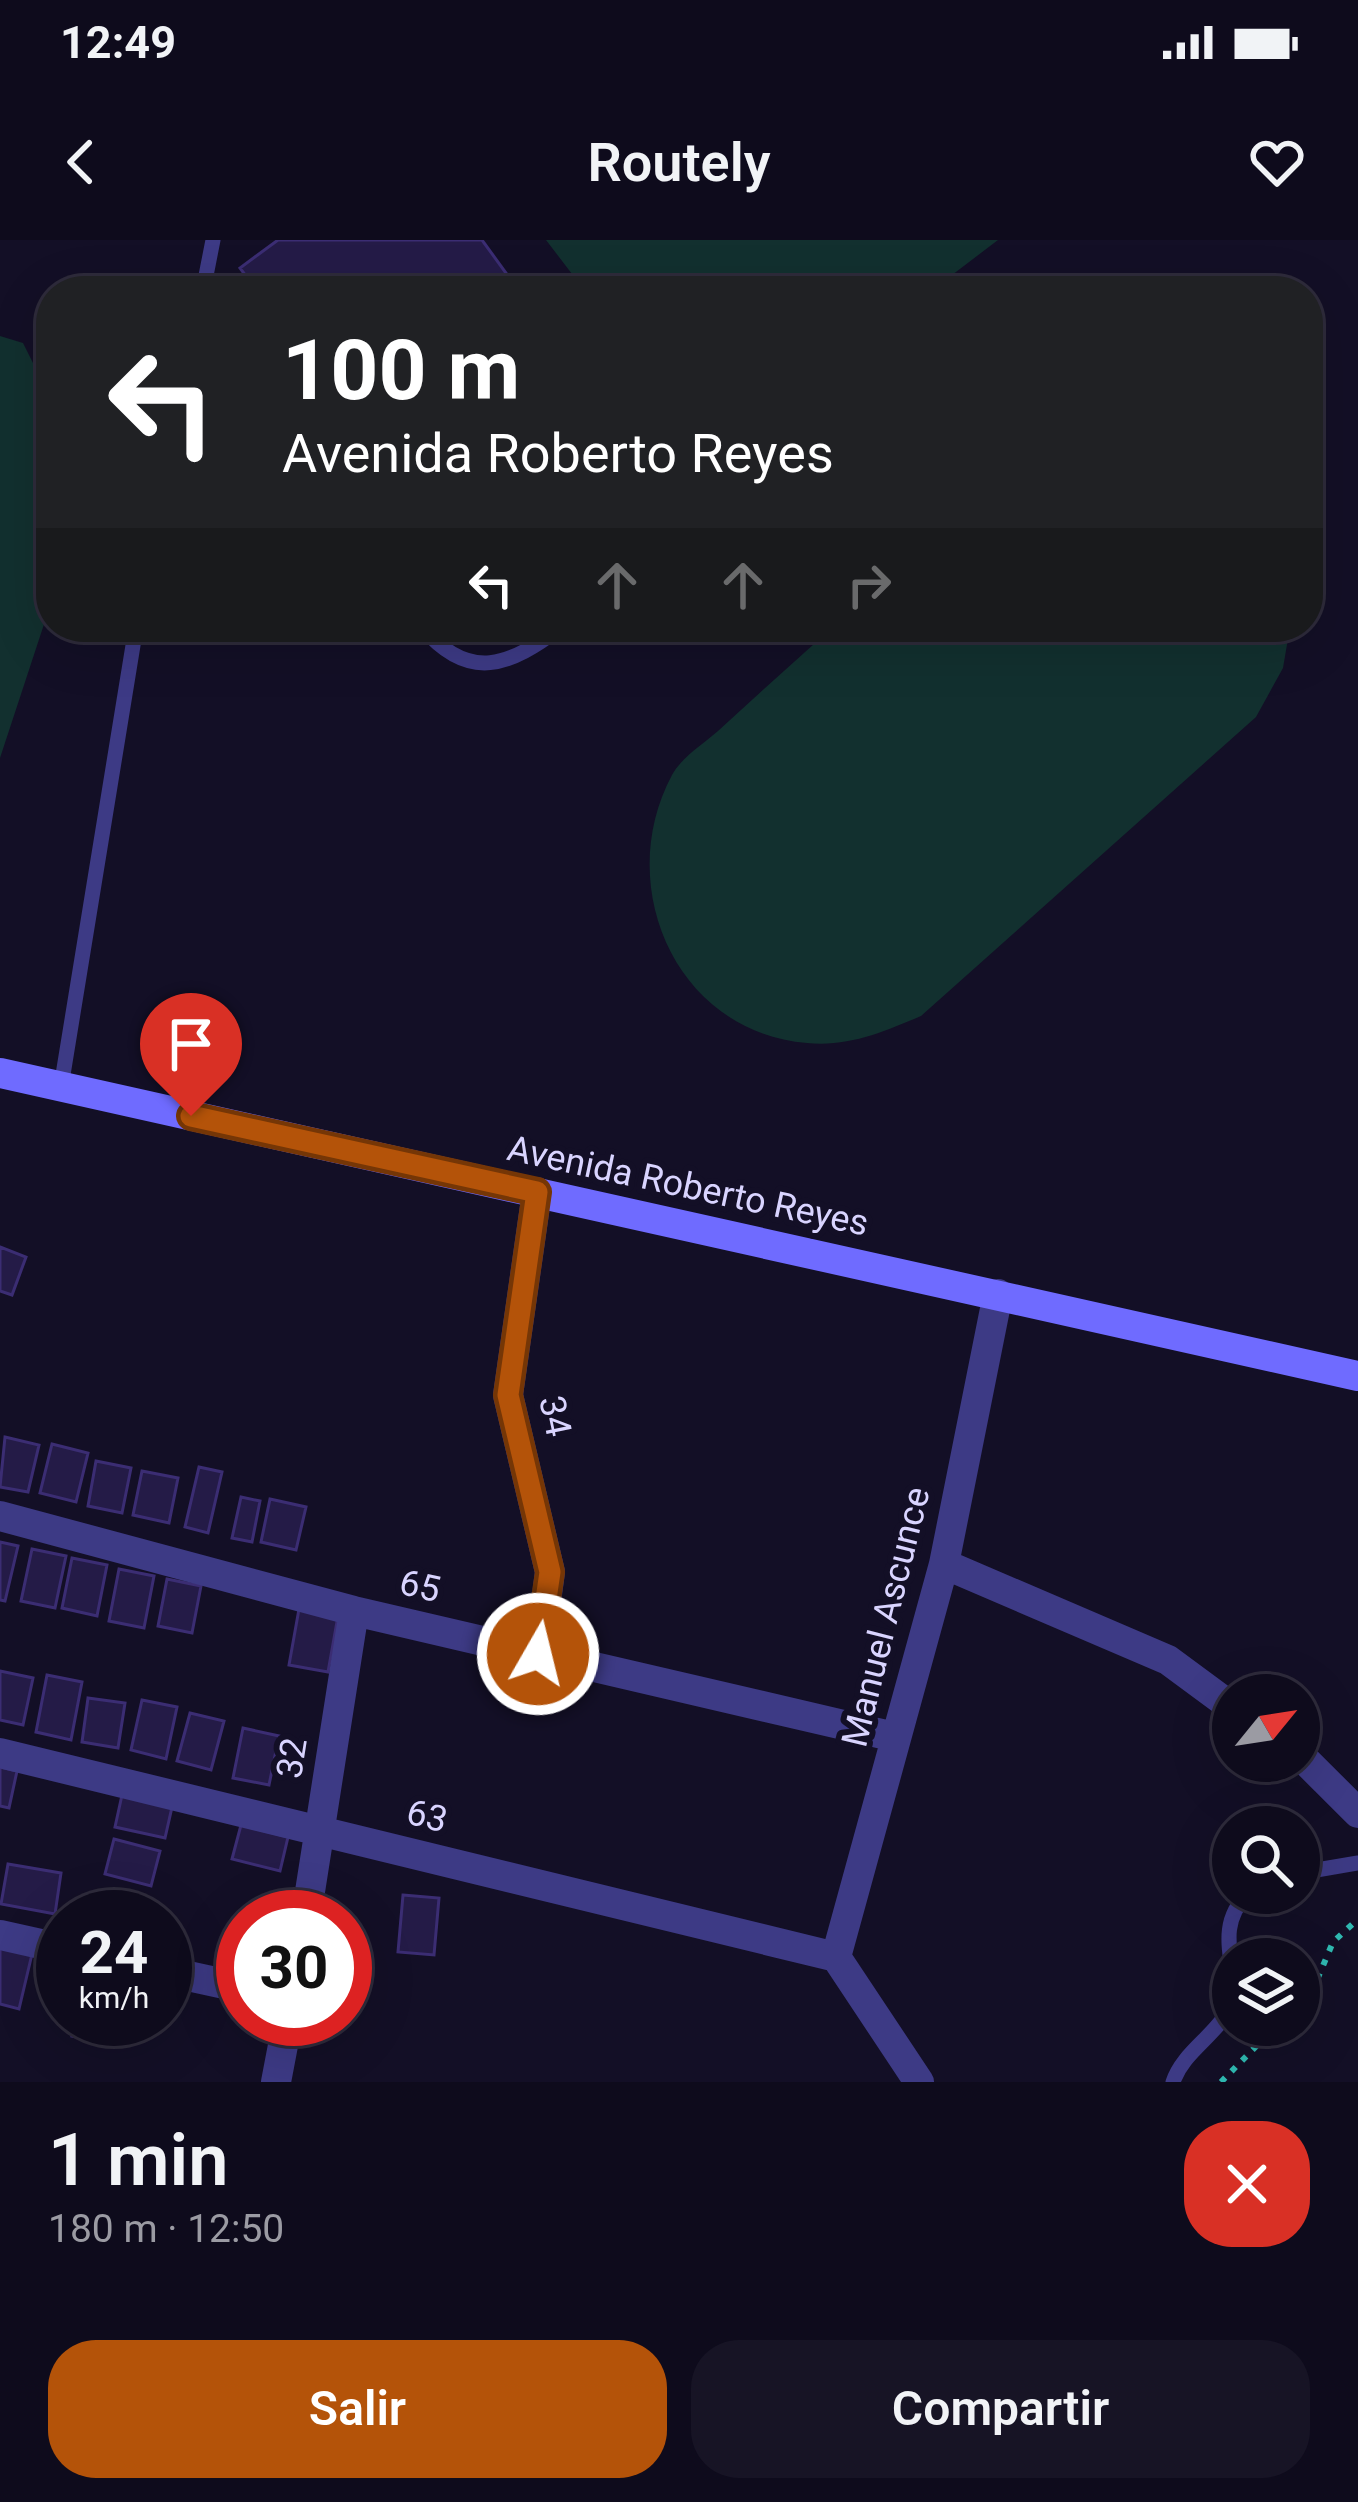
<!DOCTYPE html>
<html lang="es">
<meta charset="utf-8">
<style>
:root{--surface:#0e0b1c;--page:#171425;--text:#f1f3f6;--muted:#9b9ba3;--line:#2e2b3b;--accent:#b45309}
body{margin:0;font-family:Roboto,sans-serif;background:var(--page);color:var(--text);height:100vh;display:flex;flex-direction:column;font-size:45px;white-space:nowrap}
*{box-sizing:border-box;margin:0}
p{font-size:39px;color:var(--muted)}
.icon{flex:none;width:66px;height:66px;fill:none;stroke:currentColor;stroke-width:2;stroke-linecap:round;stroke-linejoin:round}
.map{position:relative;height:1842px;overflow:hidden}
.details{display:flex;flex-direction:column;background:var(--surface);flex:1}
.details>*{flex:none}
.banner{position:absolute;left:36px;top:36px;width:1287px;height:366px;border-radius:48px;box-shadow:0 12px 48px #0002,0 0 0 3px var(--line);background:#202124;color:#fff;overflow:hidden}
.needle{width:78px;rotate:60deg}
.fabs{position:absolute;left:1212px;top:1434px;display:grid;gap:24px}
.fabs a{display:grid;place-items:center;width:108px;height:108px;border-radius:50%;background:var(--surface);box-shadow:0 12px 48px #0002,0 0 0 3px var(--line);font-size:60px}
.speed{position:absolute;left:36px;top:1650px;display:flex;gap:24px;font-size:60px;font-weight:700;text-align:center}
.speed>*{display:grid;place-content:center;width:156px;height:156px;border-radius:50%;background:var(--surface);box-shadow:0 12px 48px #0002,0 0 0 3px var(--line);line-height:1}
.speed small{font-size:30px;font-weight:400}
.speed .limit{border:18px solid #d22;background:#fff;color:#111}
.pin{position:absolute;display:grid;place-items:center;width:102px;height:102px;color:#fff;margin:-123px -51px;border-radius:50% 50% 50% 0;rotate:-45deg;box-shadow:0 0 12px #0007}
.pin .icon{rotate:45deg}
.me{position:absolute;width:132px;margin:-66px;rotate:8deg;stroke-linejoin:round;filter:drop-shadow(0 0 9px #0008)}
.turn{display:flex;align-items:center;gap:42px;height:252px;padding:0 48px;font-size:54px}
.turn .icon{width:156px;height:156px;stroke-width:2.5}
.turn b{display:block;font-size:84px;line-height:102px}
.lanes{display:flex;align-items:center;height:114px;padding:0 48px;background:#0003;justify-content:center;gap:60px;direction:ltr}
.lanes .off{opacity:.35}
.round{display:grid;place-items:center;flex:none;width:126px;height:126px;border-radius:48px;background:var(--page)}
.overview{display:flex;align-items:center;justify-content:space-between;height:204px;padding:0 48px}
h1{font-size:72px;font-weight:600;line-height:90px}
.cta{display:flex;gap:24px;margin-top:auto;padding:24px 48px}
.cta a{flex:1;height:138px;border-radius:48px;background:var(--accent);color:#fff;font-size:48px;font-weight:600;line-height:138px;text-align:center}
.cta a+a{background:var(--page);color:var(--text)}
.status{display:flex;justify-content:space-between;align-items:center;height:84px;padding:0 60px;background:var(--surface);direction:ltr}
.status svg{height:33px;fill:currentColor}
header{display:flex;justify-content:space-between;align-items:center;height:156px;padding:0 48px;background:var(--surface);font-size:54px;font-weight:600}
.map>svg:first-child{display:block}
.green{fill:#12302f}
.building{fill:#241b47;stroke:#3b2d73;stroke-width:3}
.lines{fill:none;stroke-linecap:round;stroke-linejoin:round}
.path{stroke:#2fb8b0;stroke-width:6;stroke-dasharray:6 9;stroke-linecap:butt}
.lane{stroke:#3d3a85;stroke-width:15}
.street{stroke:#3d3a85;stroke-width:30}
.secondary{stroke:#6f6bff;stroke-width:30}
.route-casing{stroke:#753606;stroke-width:30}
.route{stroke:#b45309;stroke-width:21}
.labels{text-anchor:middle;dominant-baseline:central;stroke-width:12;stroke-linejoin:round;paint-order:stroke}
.street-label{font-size:36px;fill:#d9d4ff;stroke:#130f26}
</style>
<div class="status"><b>12:49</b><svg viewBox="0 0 49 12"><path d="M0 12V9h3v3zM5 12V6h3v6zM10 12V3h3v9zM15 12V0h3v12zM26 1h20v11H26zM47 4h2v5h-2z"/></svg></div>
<header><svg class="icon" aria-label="back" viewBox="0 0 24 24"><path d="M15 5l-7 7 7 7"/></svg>Routely<svg class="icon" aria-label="heart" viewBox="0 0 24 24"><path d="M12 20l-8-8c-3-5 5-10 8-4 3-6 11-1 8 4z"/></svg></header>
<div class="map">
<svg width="1358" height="1842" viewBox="0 0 1358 1842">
<rect width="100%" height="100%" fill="#130f26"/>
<path class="green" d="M546 0H998L931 51H585Z
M0 96 23 103 51 159V363L0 518Z
M833 387H1290L1283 428 1256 477 921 776C883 792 849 807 807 803 675 792 613 645 672 535 681 518 703 504 718 491 756 456 794 422 833 387Z"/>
<path class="building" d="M278 0H482L519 51H257L240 28Z
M0 1007 26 1017 12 1055 0 1051Z
M5 1197 39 1205 28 1252 0 1247Z
M52 1204 88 1213 76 1262 40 1253Z
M96 1221 131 1228 122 1273 88 1266Z
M199 1227 222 1232 208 1293 185 1287Z
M142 1231 178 1238 169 1283 133 1275Z
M241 1257 260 1261 252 1302 232 1298Z
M270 1259 306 1267 296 1310 261 1302Z
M0 1302 18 1306 5 1361 0 1360Z
M32 1309 66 1316 55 1368 21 1361Z
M72 1318 107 1325 97 1376 62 1368Z
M119 1329 154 1336 144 1388 109 1381Z
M167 1339 201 1346 192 1393 158 1386Z
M299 1369 338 1376 328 1432 289 1425Z
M0 1431 33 1438 23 1485 0 1480Z
M47 1435 82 1442 71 1500 36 1492Z
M88 1458 125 1463 118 1508 82 1502Z
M142 1460 177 1467 166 1519 131 1510Z
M190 1473 224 1481 211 1530 177 1521Z
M243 1488 279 1496 269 1545 233 1538Z
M0 1527 17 1531 9 1568 0 1566Z
M122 1555 172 1567 165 1598 115 1587Z
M241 1585 288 1597 280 1631 232 1619Z
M114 1599 160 1611 151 1646 105 1634Z
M8 1624 61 1633 55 1674 1 1664Z
M403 1655 439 1658 434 1715 398 1712Z
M0 1705 32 1714 19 1769 0 1764Z
M76 1779H112L107 1803 72 1796Z"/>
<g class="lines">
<path class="path" d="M1299 1762 1314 1747 1333 1702 1358 1679
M1221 1842 1277 1785"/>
<path class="lane" d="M203 51 213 0
M422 387C469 443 510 426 561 387
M61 847 136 387
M1299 1633 1358 1623
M1233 1736C1228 1702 1223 1679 1248 1653
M1173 1842C1184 1809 1221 1794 1233 1760"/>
<path class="street" d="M537 952 508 1155 550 1332 539 1414
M0 1276 354 1371 895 1497
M944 1324 1168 1420 1233 1468
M0 1513 836 1717
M1299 1514 1358 1573
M306 1677 354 1371
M0 1695 63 1709
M836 1717 944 1324 998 1054
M836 1717 919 1842
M165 1731 243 1748
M276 1842 288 1779"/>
<path class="secondary" d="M0 833 1358 1136"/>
</g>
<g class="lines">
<g class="route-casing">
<path id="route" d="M191 876 537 952 508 1155 550 1332 538 1414"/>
</g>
<use href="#route" class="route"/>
</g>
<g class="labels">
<g class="street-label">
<text transform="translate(688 946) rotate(12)">Avenida Roberto Reyes</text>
<text transform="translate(555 1176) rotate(78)">34</text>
<text transform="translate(420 1346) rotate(13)">65</text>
<text transform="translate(886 1377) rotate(-76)">Manuel Ascunce</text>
<text transform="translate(292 1518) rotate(-81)">32</text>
<text transform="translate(427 1576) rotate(14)">63</text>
</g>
</g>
</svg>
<div class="fabs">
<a><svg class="needle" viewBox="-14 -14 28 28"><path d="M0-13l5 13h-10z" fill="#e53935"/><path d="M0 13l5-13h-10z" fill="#9b9ba3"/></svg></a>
<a><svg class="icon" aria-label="search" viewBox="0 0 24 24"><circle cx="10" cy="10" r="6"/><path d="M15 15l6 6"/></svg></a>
<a><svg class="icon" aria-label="layers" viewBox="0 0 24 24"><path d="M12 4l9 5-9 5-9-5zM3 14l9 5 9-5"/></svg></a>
</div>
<div class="speed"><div>24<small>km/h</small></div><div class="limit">30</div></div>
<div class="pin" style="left:191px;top:876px;background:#d93025"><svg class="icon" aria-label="arrive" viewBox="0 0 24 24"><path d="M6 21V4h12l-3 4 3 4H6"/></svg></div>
<svg class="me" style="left:538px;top:1414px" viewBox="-20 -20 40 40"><circle r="17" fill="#b45309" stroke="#fff" stroke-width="3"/><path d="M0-11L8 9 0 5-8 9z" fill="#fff"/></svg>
<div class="banner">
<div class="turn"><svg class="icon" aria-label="left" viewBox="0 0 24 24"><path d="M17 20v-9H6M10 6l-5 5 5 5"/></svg><div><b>100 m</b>Avenida Roberto Reyes</div></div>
<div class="lanes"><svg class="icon" aria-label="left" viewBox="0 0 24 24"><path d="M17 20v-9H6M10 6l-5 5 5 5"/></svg><svg class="icon off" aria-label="ahead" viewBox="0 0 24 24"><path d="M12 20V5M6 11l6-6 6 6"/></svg><svg class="icon off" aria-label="ahead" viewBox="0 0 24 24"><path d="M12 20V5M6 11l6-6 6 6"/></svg><svg class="icon off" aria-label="right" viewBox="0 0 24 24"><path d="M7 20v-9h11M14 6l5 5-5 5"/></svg></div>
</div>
</div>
<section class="details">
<div class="overview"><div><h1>1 min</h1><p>180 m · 12:50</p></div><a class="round" style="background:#d93025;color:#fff"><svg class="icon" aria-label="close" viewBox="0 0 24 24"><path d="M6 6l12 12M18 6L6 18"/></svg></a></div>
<div class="cta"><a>Salir</a><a>Compartir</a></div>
</section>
